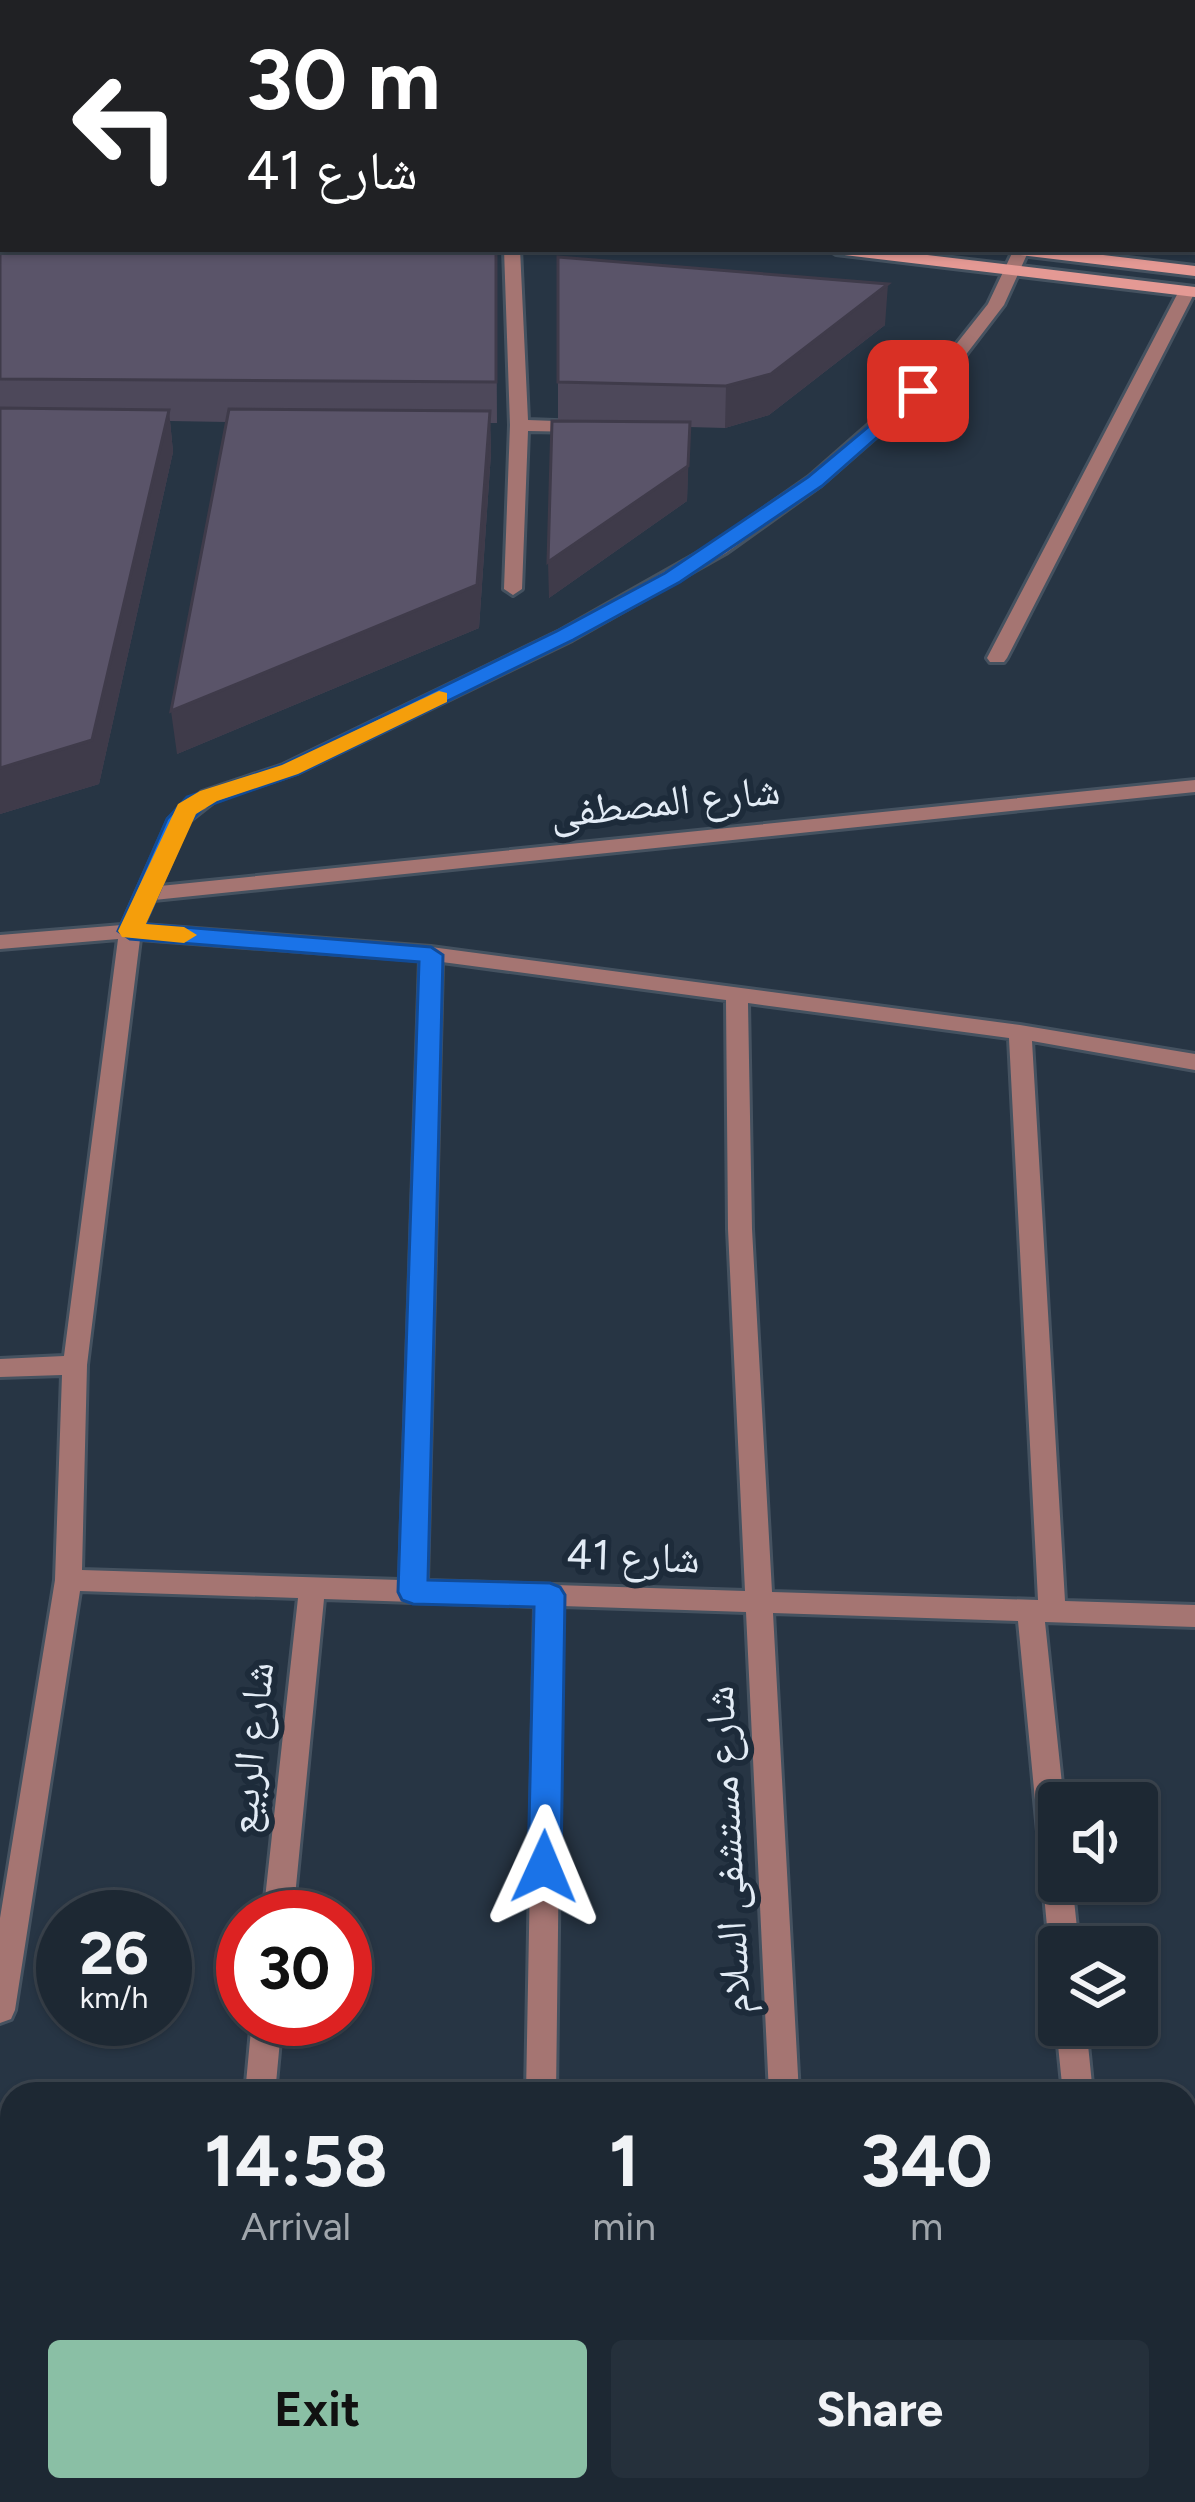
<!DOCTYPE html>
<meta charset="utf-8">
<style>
:root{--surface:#1d2833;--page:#25303b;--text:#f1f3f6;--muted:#a0a6ac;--line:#3b444e;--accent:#8abfa5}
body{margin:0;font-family:Figtree,"Noto Naskh Arabic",sans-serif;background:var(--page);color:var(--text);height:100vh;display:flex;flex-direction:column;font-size:45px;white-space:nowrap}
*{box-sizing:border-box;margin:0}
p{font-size:39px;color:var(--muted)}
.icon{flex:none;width:66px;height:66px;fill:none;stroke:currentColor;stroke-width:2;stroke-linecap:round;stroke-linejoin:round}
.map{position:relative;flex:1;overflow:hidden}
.details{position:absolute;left:0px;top:2082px;width:1197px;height:420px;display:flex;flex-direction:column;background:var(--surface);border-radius:36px 36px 0 0;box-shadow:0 3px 9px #0004,0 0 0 3px var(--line)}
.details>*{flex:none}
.guide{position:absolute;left:0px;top:0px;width:1197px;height:252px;box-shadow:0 3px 9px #0004,0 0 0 3px var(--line);background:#202124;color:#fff;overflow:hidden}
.buttons{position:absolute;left:1038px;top:1782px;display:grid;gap:24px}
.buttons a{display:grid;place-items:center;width:120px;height:120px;border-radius:12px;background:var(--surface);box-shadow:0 3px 9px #0004,0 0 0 3px var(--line);font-size:60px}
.speed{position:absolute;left:36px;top:1890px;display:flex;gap:24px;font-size:60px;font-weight:700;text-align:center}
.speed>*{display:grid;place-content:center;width:156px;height:156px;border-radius:50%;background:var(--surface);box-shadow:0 3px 9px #0004,0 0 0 3px var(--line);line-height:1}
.speed small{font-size:30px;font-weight:400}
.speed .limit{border:18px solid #d22;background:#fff;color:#111}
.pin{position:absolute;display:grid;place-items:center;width:102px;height:102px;color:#fff;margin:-51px;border-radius:24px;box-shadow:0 6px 18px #0006}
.me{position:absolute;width:132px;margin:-66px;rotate:1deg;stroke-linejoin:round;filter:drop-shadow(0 0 9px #0008)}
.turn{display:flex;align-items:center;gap:42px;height:252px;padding:0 48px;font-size:54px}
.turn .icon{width:156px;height:156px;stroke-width:2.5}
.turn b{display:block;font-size:84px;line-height:102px}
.eta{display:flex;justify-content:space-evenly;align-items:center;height:204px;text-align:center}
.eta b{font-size:72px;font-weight:700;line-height:84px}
.cta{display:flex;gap:24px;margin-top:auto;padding:24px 48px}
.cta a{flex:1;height:138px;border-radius:12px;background:var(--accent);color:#111;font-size:48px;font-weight:700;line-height:138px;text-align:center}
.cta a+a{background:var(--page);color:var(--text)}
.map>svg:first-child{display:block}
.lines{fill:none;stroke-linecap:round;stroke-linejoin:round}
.lane-casing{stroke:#455260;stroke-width:6}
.street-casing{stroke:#455260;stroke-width:6}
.secondary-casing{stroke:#455260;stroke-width:6}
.lane{fill:#a57572;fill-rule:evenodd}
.street{fill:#a57572;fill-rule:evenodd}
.secondary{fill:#e49994;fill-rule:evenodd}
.wall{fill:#4d485a}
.shaded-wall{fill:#3f3b4a}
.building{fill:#5a5469;stroke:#3f3b4a;stroke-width:3}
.route{fill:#1a73e8;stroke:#114b97;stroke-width:3}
.slow{fill:#f59e0b}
.labels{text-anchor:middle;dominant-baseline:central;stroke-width:12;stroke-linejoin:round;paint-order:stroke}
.street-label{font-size:42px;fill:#e2ebf5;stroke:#1d2b3a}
</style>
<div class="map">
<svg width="1195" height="2502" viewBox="0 0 1195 2502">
<rect width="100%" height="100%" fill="#273544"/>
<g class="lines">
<g class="lane-casing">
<path id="lane" d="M504 249H520L528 420 582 422 591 427 582 432 528 431 522 589 513 595 504 589 510 425Z
M1181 287H1193L1195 292 1007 658 1004 662H990L987 658Z"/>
</g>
<g class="street-casing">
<path id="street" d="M1014 249 1029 250 1004 305 958 365 821 485 726 553 572 640 297 773 216 800 188 822 160 886 1195 780V792L154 900 143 925 431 947 1020 1025 1195 1054V1070L1032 1041 1065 1601 1195 1605V1627L1045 1622 1064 1803H1059V1881H1072L1079 1947H1059V1958L1049 1947 1018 1621 773 1613 799 2094H769L746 1612 562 1606 556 2094H526L535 1606 324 1599 293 1917H263L298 1598 80 1591 15 2010 11 2019 0 2023V1918L55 1580 62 1375 0 1377V1359L64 1356 118 939 0 949V935L122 925 169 819 202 792 283 765 558 632 712 545 809 477 946 357 988 304ZM140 939 420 960 400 1580 82 1570 87 1365ZM442 962 726 1000 728 1229 745 1591 427 1581ZM748 1003 1009 1038 1038 1600 772 1592 752 1229Z
M1059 2018V2025H1086L1093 2094H1063L1056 2025Z
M252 2019H282L275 2094H245Z
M202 2490H236L235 2502H201Z
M516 2490H550V2502H516Z
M787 2490H821V2502H787Z
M1100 2490H1134L1135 2502H1101Z"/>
</g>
<g class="secondary-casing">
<path id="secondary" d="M0 192H3V202H0Z
M0 212H3V222H0Z
M828 249H877L1195 287V297L836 254Z
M1004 249H1053L1195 266V276L1012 254Z"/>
</g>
<use href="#lane" class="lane"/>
<use href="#street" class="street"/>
<use href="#secondary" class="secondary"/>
</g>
<path class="wall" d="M0 248 496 251 497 423H490L491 453 479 628 177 754 227 422 170 421 173 452 99 784 0 814Z
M558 257 885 325 769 415 725 428 689 427 687 501 549 598 558 421Z"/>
<path class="shaded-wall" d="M888 284 885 325 769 415 725 428 726 386Z
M169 410 173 452 99 784 0 814V768Z
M490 411 491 453 479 628 177 754 171 711Z
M690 422 687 501 549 598 548 562Z"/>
<path class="building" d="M0 248 496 251V382L0 379Z
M558 257 888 284 771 374 726 386 558 382Z
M0 408 169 410 92 740 0 768Z
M229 409 490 411 477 585 171 711Z
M552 421 690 422 688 466 548 562Z"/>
<path class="route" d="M918 385 925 386V395L822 486 680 582 573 640 298 774 204 807 190 822 145 924 431 947 443 955 428 1580 550 1583 560 1587 565 1595 561 1867 556 1877 544 1881 533 1877 528 1867 534 1607 413 1604 402 1600 398 1592 419 962 130 939 118 931 167 819 187 797 282 765 557 631 665 573 808 477Z"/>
<path class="slow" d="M439 691 447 693V702L298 774 217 801 196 814 146 924 184 927 197 935 184 943 122 937 118 931 178 804 200 791 282 765Z"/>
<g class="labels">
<g class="street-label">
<text transform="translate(665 801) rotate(-6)">شارع المصطفى</text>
<text transform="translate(633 1556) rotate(2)">شارع 41</text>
<text transform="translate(250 1748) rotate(-84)">شارع الربيع</text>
<text transform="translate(727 1850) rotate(-93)">شارع مستشفى السلام</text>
</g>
</g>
</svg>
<div class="buttons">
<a><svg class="icon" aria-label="sound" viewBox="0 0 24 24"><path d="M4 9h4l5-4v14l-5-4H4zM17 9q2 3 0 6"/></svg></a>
<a><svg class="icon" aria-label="layers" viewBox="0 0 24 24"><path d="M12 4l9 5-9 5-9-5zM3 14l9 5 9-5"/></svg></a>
</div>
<div class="speed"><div>26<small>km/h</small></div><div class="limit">30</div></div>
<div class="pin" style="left:918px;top:391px;background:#d93025"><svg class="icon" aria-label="arrive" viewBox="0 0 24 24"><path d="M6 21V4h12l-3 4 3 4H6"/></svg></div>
<svg class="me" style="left:544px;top:1867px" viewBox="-20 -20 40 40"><path d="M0-17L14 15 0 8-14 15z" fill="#1a73e8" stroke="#fff" stroke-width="4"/></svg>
<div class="guide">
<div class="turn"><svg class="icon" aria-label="left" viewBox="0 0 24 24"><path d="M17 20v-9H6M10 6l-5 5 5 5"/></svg><div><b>30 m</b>شارع 41</div></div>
</div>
<section class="details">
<div class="eta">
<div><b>14:58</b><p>Arrival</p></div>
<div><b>1</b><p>min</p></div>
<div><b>340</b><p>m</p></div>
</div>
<div class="cta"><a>Exit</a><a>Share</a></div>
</section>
</div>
